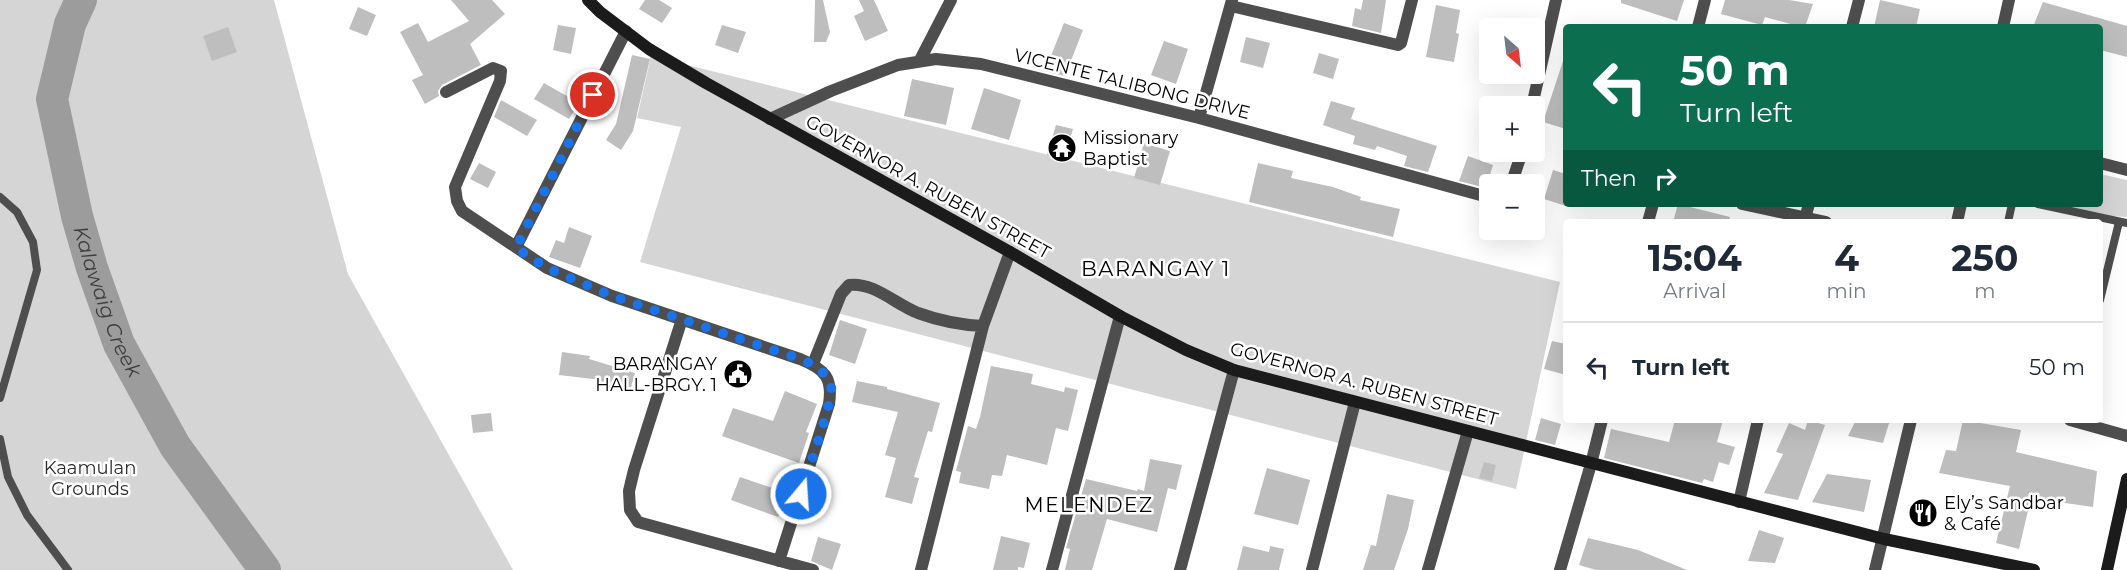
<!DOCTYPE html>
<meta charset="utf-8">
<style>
:root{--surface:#fff;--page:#f6f6f7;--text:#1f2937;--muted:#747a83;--line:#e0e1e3}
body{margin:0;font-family:Montserrat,sans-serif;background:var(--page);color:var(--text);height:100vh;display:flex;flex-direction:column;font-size:22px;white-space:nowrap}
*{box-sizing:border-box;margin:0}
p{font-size:20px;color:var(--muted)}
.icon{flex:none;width:33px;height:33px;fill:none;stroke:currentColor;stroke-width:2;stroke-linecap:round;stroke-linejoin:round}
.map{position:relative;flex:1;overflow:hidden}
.details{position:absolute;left:1563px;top:219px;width:540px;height:204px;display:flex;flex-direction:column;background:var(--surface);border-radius:6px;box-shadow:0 6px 24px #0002}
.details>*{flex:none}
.hud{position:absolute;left:1563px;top:24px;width:540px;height:183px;border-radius:6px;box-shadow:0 6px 24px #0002;background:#0b6e4f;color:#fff;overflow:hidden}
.needle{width:39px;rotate:152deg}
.buttons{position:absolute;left:1479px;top:18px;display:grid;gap:12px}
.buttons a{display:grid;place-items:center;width:66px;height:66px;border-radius:6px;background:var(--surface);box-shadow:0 6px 24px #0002;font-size:30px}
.pin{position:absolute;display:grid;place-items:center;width:51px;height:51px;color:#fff;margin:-26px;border:3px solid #fff;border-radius:50%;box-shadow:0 2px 6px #0007}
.me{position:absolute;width:66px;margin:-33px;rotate:18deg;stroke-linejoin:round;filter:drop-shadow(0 0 4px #0008)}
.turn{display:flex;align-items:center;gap:21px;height:126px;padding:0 18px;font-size:27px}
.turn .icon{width:78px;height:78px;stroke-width:2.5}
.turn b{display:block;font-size:42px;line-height:51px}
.then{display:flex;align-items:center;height:57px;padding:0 18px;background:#0003;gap:12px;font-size:22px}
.eta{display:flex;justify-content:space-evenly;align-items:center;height:102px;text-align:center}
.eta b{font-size:36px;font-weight:700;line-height:42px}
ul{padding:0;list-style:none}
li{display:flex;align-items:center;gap:18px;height:90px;padding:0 18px;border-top:2px solid var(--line)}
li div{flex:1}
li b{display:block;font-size:22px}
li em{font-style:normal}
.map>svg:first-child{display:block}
.green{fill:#d5d5d5}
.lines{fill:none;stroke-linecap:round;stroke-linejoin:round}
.river{stroke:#9c9c9c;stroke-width:32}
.building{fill:#bebebe}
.lane{stroke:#4e4e4e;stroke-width:8}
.street{stroke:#4e4e4e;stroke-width:12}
.secondary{stroke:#1b1b1b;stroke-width:12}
.route{stroke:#1a73e8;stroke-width:10;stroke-dasharray:0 18}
.labels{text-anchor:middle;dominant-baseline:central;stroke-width:5;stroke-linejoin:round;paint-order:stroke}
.street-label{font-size:18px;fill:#000;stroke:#fff}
.poi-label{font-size:18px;fill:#000;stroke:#fff;text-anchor:start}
.park-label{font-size:18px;fill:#2c2c2c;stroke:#fff}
.water-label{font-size:20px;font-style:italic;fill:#3d3d3d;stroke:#fff}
.neighbourhood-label{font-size:20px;letter-spacing:1.5px;fill:#000;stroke:#fff}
.quarter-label{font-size:21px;letter-spacing:1.5px;fill:#000;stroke:#fff}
</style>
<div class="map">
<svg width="2127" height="570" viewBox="0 0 2127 570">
<rect width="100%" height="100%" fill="#fff"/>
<path class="green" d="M0 0H274L348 274 513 570H0Z
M651 56 1560 282 1516 489 640 262 681 127 637 118Z
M2100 174 2127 180V217L2109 216 2053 204H2100Z"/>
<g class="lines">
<path class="river" id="s1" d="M81 0 70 24 52 99 77 216 92 268 119 344 175 446 265 570"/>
</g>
<path class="building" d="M451 0H492L505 14 470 44 481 65 442 85 438 91 439 96 425 104 412 80 423 75 400 32 418 23 428 42 469 21Z
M645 0H659L672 8 662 23 639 9Z
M815 0H823L830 32 826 42H814Z
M859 0H874L888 31 865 41 854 16 864 11Z
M1363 0H1386L1381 33 1352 26 1355 8 1361 10Z
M1621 0H1684L1677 21 1621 3Z
M1725 0H1789L1813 4 1805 27H1801L1765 17 1762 25 1721 14Z
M1880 0 1920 9 1916 27H1874Z
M2043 2 2127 26V57L2100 50V27H2033Z
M1436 5 1460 10 1456 33 1459 34 1454 62 1426 57Z
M358 7 376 15 367 36 349 29Z
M1064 23 1083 30 1065 76 1045 71Z
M558 25 576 28 571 54 553 50Z
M722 25 746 32 738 53 715 45Z
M228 27 237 52 212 61 203 36Z
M1246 37 1270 43 1263 68 1240 62Z
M1164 41 1188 49 1176 84 1151 75Z
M1319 53 1339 59 1333 79 1313 73Z
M632 55 650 59 633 131 621 150 606 140 616 124Z
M1563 61H1566V129L1543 122Z
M912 79 954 88 946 125 904 116Z
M544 83 579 103 569 119 534 99Z
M984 88 1021 100 1009 140 971 129Z
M501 100 537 120 527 136 494 117Z
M1331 101 1355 108 1351 119 1437 146 1428 172 1404 166 1407 156 1377 146 1375 150 1353 144 1355 136 1323 125Z
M1056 125 1073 129 1064 159 1047 155Z
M1144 143 1170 151 1160 185 1134 178Z
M1468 156 1493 165 1486 188 1459 181Z
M479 163 496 172 488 188 470 179Z
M1258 163 1293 171 1291 178 1333 187 1361 197 1360 200 1400 209 1393 237 1249 202Z
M1553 170 1566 174V206L1544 199Z
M1678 204 1730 217 1729 222H1673Z
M569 227 592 236 580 268 549 257 556 240 564 243Z
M840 320 867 329 855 364 829 355Z
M1552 341 1566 344V375L1544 369Z
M562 352 590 356 589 359 635 373 630 391 600 383 601 380 559 375Z
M991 366 1033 374 1031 384 1064 392 1065 387 1078 390 1068 431 1056 428 1047 465 1007 455 1002 476 992 475 989 489 959 483 961 472 956 471 968 426 976 429 980 417Z
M857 381 887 387V389L940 403 932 432 928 431 914 477 919 478 912 504 885 497 896 458 885 455 898 412 852 402Z
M785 391 817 404 806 432 809 433 799 463 722 436 733 408 773 421Z
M491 413 493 431 473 433 471 415Z
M1541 418 1561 424 1555 445 1535 440Z
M1675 420H1723L1717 442 1735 447 1729 465 1719 462 1713 482 1704 479 1702 483 1604 458 1611 429 1669 442Z
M1808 420 1825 425 1798 500 1764 493 1783 454 1776 452 1789 423 1805 430Z
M1856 420H1890L1883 443 1848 436Z
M1963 420 2021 430 2016 452 2097 471 2093 507 2031 498 2019 549 1996 543 2010 486 1939 473 1946 450 1956 451Z
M1150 459 1182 465 1176 490 1168 488 1157 532 1107 519 1092 570H1065L1070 549 1066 548 1086 479 1137 491 1138 489 1144 491Z
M1484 462 1496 465 1492 481 1479 478Z
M1267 468 1310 480 1298 525 1254 514Z
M1827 474 1871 480 1864 512 1812 502Z
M740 477 787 493 778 517 731 500Z
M1387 494 1414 500 1408 529 1394 570H1363L1371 545 1376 546Z
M1759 530 1784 538 1775 563 1748 561Z
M1001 536 1030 543 1024 568 1018 567V570H993Z
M818 537 841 544 832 570 811 561Z
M1588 538 1638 550 1687 570H1596L1579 565Z
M1243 546 1269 552 1270 546 1284 549 1279 570H1237Z"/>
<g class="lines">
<path class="lane" d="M0 197 17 212 33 242 37 270 0 398
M2038 204 2127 223
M2008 222 2012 204
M2100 300 2119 222
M0 439 8 477 27 515 68 570"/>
<path class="street" d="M1231 6 1398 45 1401 43 1412 0
M1698 27 1705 0
M1852 27 1859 0
M2003 27 2009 0
M920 60 951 0
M446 92 493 68 501 71 500 81 455 187 457 201 462 211 547 268 612 296 800 359C825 369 833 378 829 404L779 561
M1532 106 1556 0
M1199 118 1232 0
M770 119 831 91 898 65 936 59 981 64 1199 118 1484 196H1490
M2100 163 2127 170
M1509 184 1513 179 1522 152
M1742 204 1826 222
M1648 222 1653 204
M1804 222 1809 204
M1957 222 1961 204
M516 247 626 31
M682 319 634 470 629 491 630 510 638 522 813 570
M813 364 841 294 849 285C874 282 895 304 918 313 940 321 960 325 983 326
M2070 420 2127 436
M1739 502 1758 420
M921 570 983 326 1010 252
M1052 570 1120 316
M1180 570 1234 370
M1312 570 1355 402
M1428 570 1468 431
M1560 570 1591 464 1602 420
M1875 570 1911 420"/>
<path class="secondary" d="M588 0 600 12 649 49 706 83 1010 252 1120 316 1186 350 1234 370 1884 539 2034 570
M2107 570 2127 479"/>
</g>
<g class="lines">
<path class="route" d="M593 95 516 248 547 268 612 296 800 359C813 364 827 372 831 386 834 400 806 475 801 494"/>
</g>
<defs>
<g id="temple-disc" transform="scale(1.5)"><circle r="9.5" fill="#000" stroke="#fff"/><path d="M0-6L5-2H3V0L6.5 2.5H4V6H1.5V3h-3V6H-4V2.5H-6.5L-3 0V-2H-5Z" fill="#fff"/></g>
<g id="civic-disc" transform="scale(1.5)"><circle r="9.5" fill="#000" stroke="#fff"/><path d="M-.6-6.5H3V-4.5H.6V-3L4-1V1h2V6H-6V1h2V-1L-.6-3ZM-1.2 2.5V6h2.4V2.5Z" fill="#fff"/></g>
<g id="restaurant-disc" transform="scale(1.5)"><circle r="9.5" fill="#000" stroke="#fff"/><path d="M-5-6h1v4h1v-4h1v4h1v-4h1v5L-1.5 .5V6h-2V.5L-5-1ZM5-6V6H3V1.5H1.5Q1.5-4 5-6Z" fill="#fff"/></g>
</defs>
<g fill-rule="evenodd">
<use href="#temple-disc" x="1062" y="148"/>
<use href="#civic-disc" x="738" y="374"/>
<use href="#restaurant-disc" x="1923" y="513"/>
</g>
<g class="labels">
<g class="street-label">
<text transform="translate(1132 84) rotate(14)">VICENTE TALIBONG DRIVE</text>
<text transform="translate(928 187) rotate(29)">GOVERNOR A. RUBEN STREET</text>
<text transform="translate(1364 384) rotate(15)">GOVERNOR A. RUBEN STREET</text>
</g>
<g class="poi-label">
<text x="1083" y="138">Missionary<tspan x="1083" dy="21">Baptist</tspan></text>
<text x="717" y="364" text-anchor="end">BARANGAY<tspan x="717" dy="21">HALL-BRGY. 1</tspan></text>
<text x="1944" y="503">Ely’s Sandbar<tspan x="1944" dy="21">&amp; Café</tspan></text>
</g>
<g class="park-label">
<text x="90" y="468">Kaamulan<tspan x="90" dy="21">Grounds</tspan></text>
</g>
<g class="water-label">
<text stroke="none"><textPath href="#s1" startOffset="314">Kalawaig Creek</textPath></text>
</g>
<g class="neighbourhood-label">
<text x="1089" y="505">MELENDEZ</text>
</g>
<g class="quarter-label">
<text x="1156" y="268">BARANGAY 1</text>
</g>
</g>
</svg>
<div class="buttons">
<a><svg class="needle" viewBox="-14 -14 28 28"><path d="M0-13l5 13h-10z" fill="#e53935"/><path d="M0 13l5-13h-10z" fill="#747a83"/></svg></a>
<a>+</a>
<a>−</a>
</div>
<div class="pin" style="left:593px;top:95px;background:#d93025"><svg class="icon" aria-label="arrive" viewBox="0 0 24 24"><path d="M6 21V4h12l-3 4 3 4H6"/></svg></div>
<svg class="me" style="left:801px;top:494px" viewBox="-20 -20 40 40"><circle r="17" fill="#1a73e8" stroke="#fff" stroke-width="3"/><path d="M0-11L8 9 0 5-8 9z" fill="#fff"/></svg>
<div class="hud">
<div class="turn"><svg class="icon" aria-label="left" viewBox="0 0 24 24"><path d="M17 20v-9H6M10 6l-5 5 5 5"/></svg><div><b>50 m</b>Turn left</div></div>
<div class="then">Then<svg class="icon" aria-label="right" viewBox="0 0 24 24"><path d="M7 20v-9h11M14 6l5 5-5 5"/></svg></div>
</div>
<section class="details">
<div class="eta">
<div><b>15:04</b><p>Arrival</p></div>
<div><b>4</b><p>min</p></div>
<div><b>250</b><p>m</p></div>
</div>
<ul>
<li><svg class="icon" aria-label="left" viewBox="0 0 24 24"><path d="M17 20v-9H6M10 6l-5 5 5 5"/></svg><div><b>Turn left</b></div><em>50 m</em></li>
</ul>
</section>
</div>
